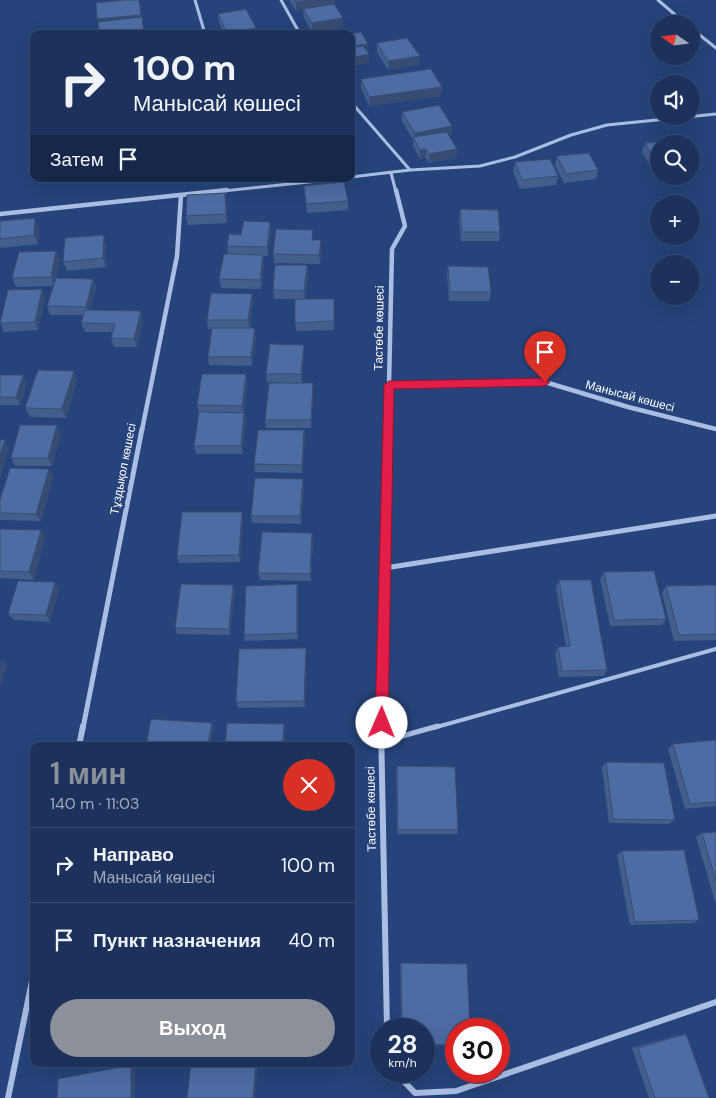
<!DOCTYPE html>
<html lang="ru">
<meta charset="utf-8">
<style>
:root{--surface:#1c325c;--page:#253a62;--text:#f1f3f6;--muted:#a0aabb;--line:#3a4d72;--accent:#8c9099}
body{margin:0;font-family:"DM Sans",sans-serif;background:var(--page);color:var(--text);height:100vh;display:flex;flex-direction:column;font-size:19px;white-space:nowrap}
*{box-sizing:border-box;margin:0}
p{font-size:16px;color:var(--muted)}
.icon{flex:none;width:28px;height:28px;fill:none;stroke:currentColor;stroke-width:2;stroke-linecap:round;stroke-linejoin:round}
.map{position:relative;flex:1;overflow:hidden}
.side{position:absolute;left:30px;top:742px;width:325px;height:325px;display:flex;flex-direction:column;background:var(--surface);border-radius:10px;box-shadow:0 5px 20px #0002,0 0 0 1px var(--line)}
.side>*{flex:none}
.guide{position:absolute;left:30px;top:30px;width:325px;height:152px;border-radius:10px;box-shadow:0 5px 20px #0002,0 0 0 1px var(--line);background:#1c325c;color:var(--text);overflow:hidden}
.needle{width:32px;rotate:284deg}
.buttons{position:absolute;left:650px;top:15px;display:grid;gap:10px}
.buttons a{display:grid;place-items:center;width:50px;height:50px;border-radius:50%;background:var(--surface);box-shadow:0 5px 20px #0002,0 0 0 1px var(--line);font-size:25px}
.speed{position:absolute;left:370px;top:1018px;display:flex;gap:10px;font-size:25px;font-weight:700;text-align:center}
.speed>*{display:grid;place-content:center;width:65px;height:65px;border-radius:50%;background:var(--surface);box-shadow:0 5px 20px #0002,0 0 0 1px var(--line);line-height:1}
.speed small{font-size:12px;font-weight:400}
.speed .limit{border:8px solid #d22;background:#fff;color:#111}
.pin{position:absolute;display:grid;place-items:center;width:42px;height:42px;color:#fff;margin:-51px -21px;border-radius:50% 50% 50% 0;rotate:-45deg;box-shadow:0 0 5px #0007}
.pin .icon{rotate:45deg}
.me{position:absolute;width:55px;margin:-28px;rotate:1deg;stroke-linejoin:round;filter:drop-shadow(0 0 4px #0008)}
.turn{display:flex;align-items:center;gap:18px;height:105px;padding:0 20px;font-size:22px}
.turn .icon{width:65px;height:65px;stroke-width:2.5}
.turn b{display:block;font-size:35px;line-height:42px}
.then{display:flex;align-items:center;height:48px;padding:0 20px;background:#0003;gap:10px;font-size:19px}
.round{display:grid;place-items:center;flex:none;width:52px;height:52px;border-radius:26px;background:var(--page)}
.head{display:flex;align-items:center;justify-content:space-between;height:85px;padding:0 20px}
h1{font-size:30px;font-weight:600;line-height:38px;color:var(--accent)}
.cta{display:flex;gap:10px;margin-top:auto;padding:10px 20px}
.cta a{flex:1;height:58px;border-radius:30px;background:var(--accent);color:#fff;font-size:20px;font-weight:600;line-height:58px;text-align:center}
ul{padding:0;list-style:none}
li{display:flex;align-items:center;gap:15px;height:75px;padding:0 20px;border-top:1px solid var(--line)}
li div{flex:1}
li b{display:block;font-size:19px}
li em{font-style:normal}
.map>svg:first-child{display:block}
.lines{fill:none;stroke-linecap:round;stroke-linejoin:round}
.service-far1{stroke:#aabee4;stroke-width:4}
.service{stroke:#aabee4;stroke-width:5}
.minor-far3{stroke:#aabee4;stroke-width:3}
.minor-far2{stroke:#aabee4;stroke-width:4.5}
.minor-far1{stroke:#aabee4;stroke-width:5}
.minor{stroke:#aabee4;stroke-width:6}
.wall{fill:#435d8d}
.shaded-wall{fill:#374c73}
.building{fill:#4e6ca4;stroke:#374c73}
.route{fill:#e11d48;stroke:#92132f}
.labels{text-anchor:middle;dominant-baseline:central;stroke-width:5;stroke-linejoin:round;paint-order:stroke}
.street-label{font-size:12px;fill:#fff;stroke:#26437b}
</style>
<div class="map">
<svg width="716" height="1098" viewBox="0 0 716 1098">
<rect width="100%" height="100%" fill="#26437b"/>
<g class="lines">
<path class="service-far1" d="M433 728 716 649"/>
<path class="service" d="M381 742 438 726"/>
<path class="minor-far3" d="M195 0 205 34
M281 0 300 34
M658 0 686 24
M691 28 716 48
M351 102 410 170
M391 173 396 192
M351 177 410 170 480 166 515 157 571 135 607 125 716 114
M214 192 337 179"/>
<path class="minor-far2" d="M0 214 227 190
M389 385 545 382 628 407 716 429
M142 430 177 256 181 195
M388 430 392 249 405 226 396 190"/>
<path class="minor-far1" d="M385 568 716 516
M83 728 142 429
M381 728 388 429"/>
<path class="minor" d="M381 726 387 1029
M79 746 83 726
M394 1071 415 1093 456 1091 716 1002
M8 1098 34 971"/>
</g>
<path class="wall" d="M289 0H335V4L334 5 343 18V27L312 32 304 18 303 10 296 11Z
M218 14 257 34H224L219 23Z
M377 43 419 65 388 70 377 52Z
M361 79 442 87 441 96 369 106 361 88Z
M402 112 452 126 451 135H449L457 149 456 158 429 163 426 158 420 159 413 146V140L402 121Z
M645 143 659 144V169H652L642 152Z
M557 156 598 170 596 179 564 183 555 165Z
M515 162 558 176 556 185 520 189 513 171Z
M304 186 348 201V210L307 213Z
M227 202V223L188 225 186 216Z
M460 209 500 232 499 241H461L459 218Z
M0 221 39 227 38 244 0 248Z
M271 231 268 256H263L264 264 261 289 221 288 219 279 228 254 227 246 241 235Z
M313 240H321V249L320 264 274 263 273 254Z
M106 244V267L67 271 63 262Z
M56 251 60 260 55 280 93 279 96 288 90 310 143 320 137 347H114L111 338 112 332H85L81 323 84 315H50L47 306 53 286 16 287 12 278Z
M307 265 308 274 305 299H334V330L296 331 295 323 297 299H274L273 290Z
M448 266 491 292 489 301H449L447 275Z
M252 294 253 302 250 328 256 337 252 366 209 365 208 357 212 329H208L207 320Z
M45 298 38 330 4 332 0 322Z
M304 353 302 383H313V391L311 428H266L265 420 289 383 267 382 266 374Z
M246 374 247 383 244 413 246 421 242 454H196L194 446 199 413 197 405Z
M0 375H23L27 384 20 405H0Z
M77 380 66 418 30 417 25 408Z
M57 425 61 433 52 466H15L11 458Z
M305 439 302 473 255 472 254 464Z
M53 477 41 521 1 520 0 519V500Z
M304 487 301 524 252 523 251 516Z
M242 512 243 519 240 562 179 563 177 556Z
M0 529 41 530 45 537 34 580 0 578Z
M312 533 313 540 311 581 260 580 258 573Z
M604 572 666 619 662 625 610 626 600 579Z
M559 580 607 670 604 676 559 677 555 653 558 647H566L556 587Z
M55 582 59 589 50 622 14 620 8 614Z
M297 584 298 591V639L245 641 244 635Z
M233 585 235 592 230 635 177 634 175 628Z
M716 585V640L674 641 662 593 666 586Z
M306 648V655L305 707 238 708 236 702Z
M716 740V806L685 809 668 749 673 744Z
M606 762 675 820 669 824 609 823 602 767Z
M397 766 458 830 457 834H397L396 771Z
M716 832V905L696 837 702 833Z
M622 851 699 920 693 923 630 925 617 855Z
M401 963 456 1029V1045H424V1029H401L400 965Z
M686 1034 709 1098H649L632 1048 679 1035Z"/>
<path class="shaded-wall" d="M139 0 143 24 99 28 97 19Z
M310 0H335V4L296 11V2Z
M343 18V27L312 32V23Z
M256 28 257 34H227V33Z
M368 44V52L351 55V46Z
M369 54V63L353 66V72L351 73V58Z
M420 56 419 65 388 70V61Z
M442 87 441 96 369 106V97Z
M452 126 451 135 416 142 414 139 415 133Z
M426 149V158L420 159V150Z
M457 149 456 158 429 163V154Z
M225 193 227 202V223L226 214Z
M35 218 39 227 38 244 34 235Z
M270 222 271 231 268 256 267 247Z
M104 235 106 244V267L103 258Z
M321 240V249L320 264 319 255Z
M56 251 60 260 54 286 51 277Z
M263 255 264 264 261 289 260 280Z
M307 265 308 274 305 300 304 291Z
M93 279 96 288 89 315 86 307Z
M42 289 45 298 38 330 35 322Z
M252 294 253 302 250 329 248 320Z
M141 311 143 320 137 347 134 339Z
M255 328 256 337 252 366 251 357Z
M304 345V353L302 383 301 374Z
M74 371 77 380 66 418 62 409Z
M246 374 247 383 244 414 242 406Z
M23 375 27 384 20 405 16 397Z
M313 383V391L311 428V420Z
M244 413 246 421 242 454 241 446Z
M57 425 61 433 52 466 48 458Z
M304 430 305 439 302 473V465Z
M5 440 9 448 0 480V456Z
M49 469 53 477 41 521 36 514Z
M303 479 304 487 301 524 300 516Z
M242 512 243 519 240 562 239 555Z
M41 530 45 537 34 580 29 572Z
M312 533 313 540 311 581 310 574Z
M55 582 59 589 50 622 46 615Z
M297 584 298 591V639L297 633Z
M233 585 235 592 230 635 229 629Z
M306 648V655L305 707 304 701Z
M2 659 7 665 0 687V665Z
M212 723 214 728 211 746H208Z
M284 724 285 729 284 746H283Z
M256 1064H258L255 1098H253Z
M131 1065H135V1098H131Z"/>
<path class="building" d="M124 0H139L141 15 97 19 96 3Z
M294 0H310L296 2Z
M334 4 343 18 312 23 303 9Z
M246 9 256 28 227 33 218 14Z
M142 17 144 34H99L98 22Z
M361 32 368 44 351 46V34Z
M407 38 420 56 388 61 377 43Z
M363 46 369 54 351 58V48Z
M431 69 442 87 369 97 361 79Z
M439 105 452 126 415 133 402 112Z
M447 132 457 149 429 154 426 149 420 150 413 137Z
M683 140 685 144H659V160H655L645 143Z
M589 153 598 170 566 174 557 156Z
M550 159 558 176 522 180 515 162Z
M344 182 348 201 306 204 304 186Z
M225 193 226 214 186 216 187 195Z
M460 209 498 210 500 232H462Z
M35 218 34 235 0 239V221Z
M244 221 270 222 267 247 227 246 229 234 241 235Z
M276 229 313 230 312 240H321L319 255 273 254Z
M104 235 103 258 63 262 65 238Z
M56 251 51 277 12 278 19 252Z
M224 254 263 255 260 280 219 279Z
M275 265H307L304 291 273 290Z
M448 266 488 267 491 292H450Z
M56 278 93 279 86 307 47 306Z
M42 289 35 322 0 323 8 290Z
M211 293 252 294 248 320H207Z
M295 299H334V321L295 323Z
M85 310 141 311 134 339 111 338 115 324 81 323Z
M212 328H255L251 357H208Z
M270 344 304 345 301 374H266Z
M38 370 74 371 62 409 25 408Z
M202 374H246L242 406 197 405Z
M0 375H23L16 397H0Z
M269 383H313L311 420H265Z
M199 412 244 413 241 446H194Z
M20 425H57L48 458H11Z
M258 430H304L302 465 254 464Z
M0 440H5L0 456Z
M10 468 49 469 36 514 0 513V500Z
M255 478 303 479 300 516H251Z
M182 512H242L239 555 177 556Z
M0 529 41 530 29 572 0 571Z
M262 532 312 533 310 574 258 573Z
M654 571 666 619 614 620 604 572Z
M559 580H591L607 670 562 671 558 647 570 646Z
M18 581 55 582 46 615 8 614Z
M181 584 233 585 229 629 175 628Z
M297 584V633L244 635 246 586Z
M716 585V634L679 635 666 586Z
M306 648 304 701 236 702 239 649Z
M151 719 212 723 208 746H146Z
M227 723 284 724 283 746H225Z
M716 740V802L690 804 673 744Z
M606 762 664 763 675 820 613 819Z
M397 766 455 767 458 830H398Z
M716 832V881L702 833Z
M684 850 699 920 635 922 622 851Z
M401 963 467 964 470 1029H456V1045H424V1029H402Z
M686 1034 709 1098H655L638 1048Z
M191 1064H256L253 1098H187Z
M131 1065V1098H57L58 1079Z"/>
<path class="route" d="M545 378 550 382 545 386 394 389 388 723 386 727 382 729 377 727 375 723 384 385 389 381Z"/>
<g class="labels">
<g class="street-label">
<text transform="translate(379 328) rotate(-89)">Тастөбе көшесі</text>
<text transform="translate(630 396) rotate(15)">Манысай көшесі</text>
<text transform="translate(123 469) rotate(-79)">Тұздықол көшесі</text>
<text transform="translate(371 809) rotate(-91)">Тастөбе көшесі</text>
</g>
</g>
</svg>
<div class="buttons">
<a><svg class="needle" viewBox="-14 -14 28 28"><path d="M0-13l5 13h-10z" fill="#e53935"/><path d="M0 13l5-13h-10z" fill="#a0aabb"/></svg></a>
<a><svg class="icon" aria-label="sound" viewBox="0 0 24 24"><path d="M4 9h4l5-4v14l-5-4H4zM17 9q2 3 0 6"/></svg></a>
<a><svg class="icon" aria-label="search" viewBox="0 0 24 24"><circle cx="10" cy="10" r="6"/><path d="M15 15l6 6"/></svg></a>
<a>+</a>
<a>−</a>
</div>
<div class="speed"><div>28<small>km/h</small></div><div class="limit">30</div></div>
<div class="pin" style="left:545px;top:382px;background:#d93025"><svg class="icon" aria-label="arrive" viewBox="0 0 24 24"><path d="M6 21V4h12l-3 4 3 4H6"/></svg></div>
<svg class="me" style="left:382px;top:723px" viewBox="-20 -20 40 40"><circle r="19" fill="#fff"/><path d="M0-13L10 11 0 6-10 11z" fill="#e11d48"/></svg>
<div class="guide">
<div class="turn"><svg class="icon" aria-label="right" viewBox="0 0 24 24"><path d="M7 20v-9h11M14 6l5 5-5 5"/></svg><div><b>100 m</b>Манысай көшесі</div></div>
<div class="then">Затем<svg class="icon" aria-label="arrive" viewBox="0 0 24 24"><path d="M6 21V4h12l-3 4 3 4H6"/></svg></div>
</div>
<section class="side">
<div class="head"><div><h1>1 мин</h1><p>140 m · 11:03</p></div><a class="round" style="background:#d93025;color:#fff"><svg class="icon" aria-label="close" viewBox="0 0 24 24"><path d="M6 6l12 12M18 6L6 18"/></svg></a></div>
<ul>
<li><svg class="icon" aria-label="right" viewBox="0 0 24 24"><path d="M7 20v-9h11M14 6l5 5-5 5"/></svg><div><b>Направо</b><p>Манысай көшесі</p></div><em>100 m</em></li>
<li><svg class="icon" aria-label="arrive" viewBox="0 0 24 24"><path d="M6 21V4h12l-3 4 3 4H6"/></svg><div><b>Пункт назначения</b></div><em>40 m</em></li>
</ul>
<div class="cta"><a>Выход</a></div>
</section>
</div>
